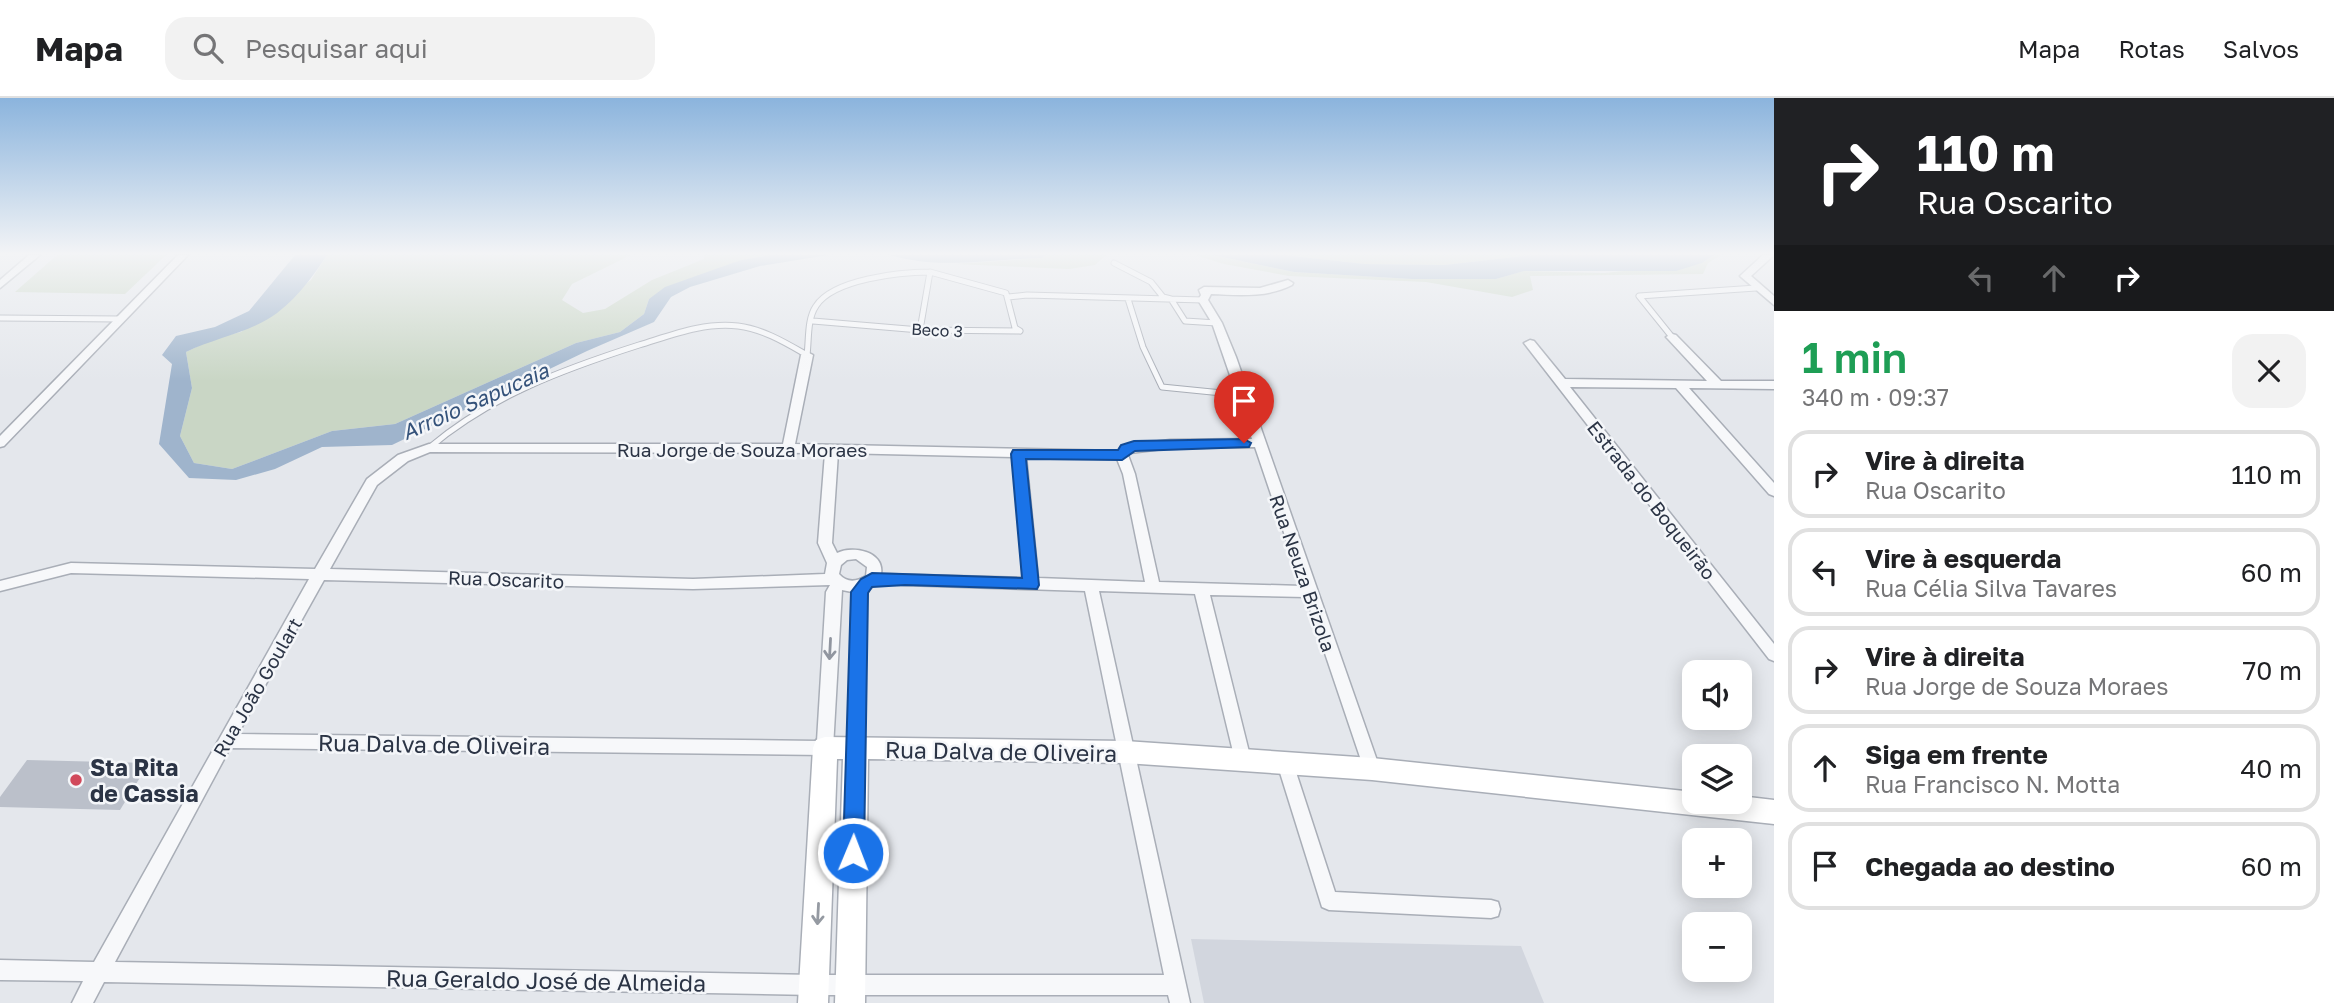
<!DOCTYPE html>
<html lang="pt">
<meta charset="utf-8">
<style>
:root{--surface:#fff;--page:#f2f2f2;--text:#202124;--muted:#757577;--line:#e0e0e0}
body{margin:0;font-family:"Golos Text",sans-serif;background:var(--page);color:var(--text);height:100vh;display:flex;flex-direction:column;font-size:26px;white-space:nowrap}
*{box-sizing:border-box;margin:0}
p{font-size:23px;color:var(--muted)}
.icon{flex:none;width:38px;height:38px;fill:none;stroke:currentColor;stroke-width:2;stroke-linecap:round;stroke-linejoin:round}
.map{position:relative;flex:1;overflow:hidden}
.details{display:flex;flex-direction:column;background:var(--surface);width:560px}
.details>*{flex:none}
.top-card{background:#202124;color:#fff;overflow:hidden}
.controls{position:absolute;left:1682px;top:562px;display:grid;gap:14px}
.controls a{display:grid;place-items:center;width:70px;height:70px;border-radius:14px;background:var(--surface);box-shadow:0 4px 18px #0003;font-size:35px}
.pin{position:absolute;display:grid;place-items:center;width:60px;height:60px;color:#fff;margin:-72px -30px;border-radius:50% 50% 50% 0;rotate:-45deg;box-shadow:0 0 7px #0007}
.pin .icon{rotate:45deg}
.me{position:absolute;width:77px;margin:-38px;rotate:1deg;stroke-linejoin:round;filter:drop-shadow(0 0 5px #0008)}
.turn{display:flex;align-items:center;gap:24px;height:147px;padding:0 28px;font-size:32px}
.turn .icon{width:91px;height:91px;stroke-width:2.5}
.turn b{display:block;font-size:49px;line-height:60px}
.lanes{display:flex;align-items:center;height:66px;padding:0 28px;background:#0003;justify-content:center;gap:35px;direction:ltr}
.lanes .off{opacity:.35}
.round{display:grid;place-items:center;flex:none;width:74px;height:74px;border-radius:21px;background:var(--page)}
.summary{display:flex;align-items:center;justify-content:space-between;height:119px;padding:0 28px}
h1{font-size:42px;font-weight:600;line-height:52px;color:#1e9e55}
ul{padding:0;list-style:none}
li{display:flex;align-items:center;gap:21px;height:88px;margin:0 14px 10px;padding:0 14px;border:4px solid var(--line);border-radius:21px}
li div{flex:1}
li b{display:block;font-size:26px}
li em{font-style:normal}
header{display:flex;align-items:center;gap:42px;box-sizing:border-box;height:98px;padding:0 35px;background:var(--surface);border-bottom:2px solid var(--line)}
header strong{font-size:33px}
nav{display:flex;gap:38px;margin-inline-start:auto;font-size:24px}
.search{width:490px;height:63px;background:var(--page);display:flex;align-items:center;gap:18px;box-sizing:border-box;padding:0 24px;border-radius:21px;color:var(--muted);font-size:26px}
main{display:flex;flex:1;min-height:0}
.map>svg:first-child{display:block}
.built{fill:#d2d6de}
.green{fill:#c9d6c5}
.water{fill:#9fb4cc}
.building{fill:#bbc0ca}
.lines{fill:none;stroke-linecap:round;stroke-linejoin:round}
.lane-casing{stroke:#a9aeb7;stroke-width:7}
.street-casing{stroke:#a9aeb7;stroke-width:3}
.secondary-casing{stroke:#a9aeb7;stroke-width:3}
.lane{stroke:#f7f8fa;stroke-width:5}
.street{fill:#f7f8fa;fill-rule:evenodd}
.secondary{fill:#fff;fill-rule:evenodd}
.oneway{stroke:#9196a0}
.oneway2{stroke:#959aa2}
.route{fill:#1a73e8;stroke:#114b97;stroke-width:2}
.poi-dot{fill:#d1495b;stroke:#f4f6f9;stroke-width:2.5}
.labels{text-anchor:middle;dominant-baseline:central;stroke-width:5;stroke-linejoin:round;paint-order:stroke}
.far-street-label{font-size:16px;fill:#2b3445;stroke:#f4f6f9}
.street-label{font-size:19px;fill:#2b3445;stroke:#f4f6f9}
.water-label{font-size:21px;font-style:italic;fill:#34527a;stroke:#f4f6f9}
.near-street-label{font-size:23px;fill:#2b3445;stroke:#f4f6f9}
.near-poi-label{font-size:23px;font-weight:bold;fill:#2b3445;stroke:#f4f6f9;text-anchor:start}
</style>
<header>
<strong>Mapa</strong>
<div class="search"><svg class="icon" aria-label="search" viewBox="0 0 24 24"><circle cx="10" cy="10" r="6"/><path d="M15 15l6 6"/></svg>Pesquisar aqui</div>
<nav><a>Mapa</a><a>Rotas</a><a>Salvos</a></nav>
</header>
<main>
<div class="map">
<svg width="1774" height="905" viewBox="0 0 1774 905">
<rect width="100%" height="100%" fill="#e4e7ec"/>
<path class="built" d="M1191 841 1521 848 1544 905H1204Z"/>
<path class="green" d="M57 157H166L125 196 15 194Z
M327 157H631L572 186 562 202 583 215 605 211 652 182 704 161V157H771L741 162 649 201 644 216 620 234 576 245 395 326 332 333 232 371 194 365 180 338 192 290 186 254 215 240 241 234 311 182Z
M1045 157H1106L1095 167 1069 171 955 166 1042 160Z
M1195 157H1213L1294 174 1412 181H1496L1523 173 1604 175 1702 165 1714 157H1721L1708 165 1703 176 1530 178 1533 192 1512 199 1426 184 1289 178 1224 166Z
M1284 157H1533L1444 167 1365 166Z"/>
<path class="water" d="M295 157H327C312 180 292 207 268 221 243 236 213 241 186 254L192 290 180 338 194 365 232 371 332 333 395 326 576 245 620 234 644 216 649 201 665 189 741 162 771 157H828L760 168 690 189 671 199 654 224 587 253 392 347 322 349 275 371 236 382 189 380 159 346 172 266 162 257 176 238 215 229 249 213Z
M890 157H1045L1042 160C990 161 940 172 890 157Z
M1213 157H1284L1365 166 1444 167 1533 157H1714L1702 165 1676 173H1524L1496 181H1412L1294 174Z"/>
<path class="building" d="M27 662 149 665 120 712 0 709V699Z"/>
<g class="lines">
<g class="lane-casing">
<path id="lane" d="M1114 165 1151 184 1163 199 1171 201 1185 223 1217 225
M1008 199 1027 197 1203 202
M1128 201 1143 249 1162 289 1242 297
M0 220 120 221
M813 223 920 232 1020 233
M920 232 930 174 1006 195 1015 230 1020 233
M1672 239 1639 198 1756 190
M429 350C490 298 564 271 639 247 672 237 704 224 738 228 763 231 786 245 807 257 809 242 807 221 816 208 833 181 901 174 930 174"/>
</g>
<g class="street-casing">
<path id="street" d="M29 157H40L0 190V182Z
M178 157H188L4 348 0 349V338Z
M1763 157H1774L1751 178 1774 198V207L1740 178Z
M1288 182 1293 185 1292 187C1267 200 1237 197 1211 196L1208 202 1222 225 1236 259 1380 671 1378 676 1372 678 1366 676 1364 671 1306 499 1210 497 1251 662 1249 667 1243 669 1237 667 1235 662 1195 496 1099 493 1190 905H1170L1168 897H814L104 884 93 905H72L83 883 0 882V862L94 864 309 481 71 475 0 493V483L71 465 315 471 367 381 398 357 429 346H783L801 257 807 254 813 257 795 346 1118 353 1122 348 1126 347 1170 342 1252 341 1212 225 1198 202 1201 197 1199 192 1204 189 1260 190ZM1255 349 1302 488 1159 484 1135 376 1128 357 1130 355 1170 350ZM430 354 825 355 818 445 827 465 825 476 693 481 330 471 377 387 408 363ZM838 355 1013 359 1023 480 881 476C885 453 852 447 837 455L832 445ZM1026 359 1117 361 1123 376 1145 484 1038 480ZM856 461 867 469 866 478C856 484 847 485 839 476L841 467 847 462ZM324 482 693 491 830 487 826 494 817 643 238 636ZM875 486 1085 493 1164 877H814L115 864 230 650 825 657 831 655 833 650 842 492 852 494 848 651 850 656 856 658 862 656 864 651 866 495Z
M1672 236 1676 237 1721 283H1774V291L1689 290 1774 385V398L1769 396 1676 290 1570 289 1774 546V563L1769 561 1524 245 1530 242 1534 243 1565 281 1707 283 1668 241 1666 239Z
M1285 658 1291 660 1293 665 1335 794 1491 802 1498 804 1500 811 1498 818 1491 820 1329 812 1322 809 1277 665 1279 660Z"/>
</g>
<g class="secondary-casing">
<path id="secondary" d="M825 639 1125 643 1372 660 1694 694V704H1740V698L1774 702V726L1372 682 1125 665 868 661 865 905H835L843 661H837L828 905H798L813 650 816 642Z"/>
</g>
<use href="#lane" class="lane"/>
<use href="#street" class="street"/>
<use href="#secondary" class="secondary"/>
</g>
<defs><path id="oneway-shaft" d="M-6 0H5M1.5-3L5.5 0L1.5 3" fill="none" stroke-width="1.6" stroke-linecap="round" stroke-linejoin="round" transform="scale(1.75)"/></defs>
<use class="oneway" href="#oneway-shaft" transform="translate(830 551) rotate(93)"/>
<use class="oneway2" href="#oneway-shaft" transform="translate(818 816) rotate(93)"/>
<linearGradient id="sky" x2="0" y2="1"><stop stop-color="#8bb4dd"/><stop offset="0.55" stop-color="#f3f4f6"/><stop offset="1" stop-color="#f3f4f6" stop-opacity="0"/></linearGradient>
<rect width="1774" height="283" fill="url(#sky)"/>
<path class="route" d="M1244 341 1251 345 1249 349 1135 353 1122 362 1026 361 1039 487 1037 491 905 487 872 489 868 495 864 755 861 762 853 765 846 762 843 755 851 494 861 481 872 475 1022 480 1011 356 1013 352H1118L1121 347 1134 343Z"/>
<circle class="poi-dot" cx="76" cy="682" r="7"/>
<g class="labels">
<g class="far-street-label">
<text transform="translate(937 232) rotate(3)">Beco 3</text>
</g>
<g class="street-label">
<text x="742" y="351">Rua Jorge de Souza Moraes</text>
<text transform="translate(1652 402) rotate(52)">Estrada do Boqueirão</text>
<text transform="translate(1303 475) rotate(71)">Rua Neuza Brizola</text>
<text transform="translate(506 481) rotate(2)">Rua Oscarito</text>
<text transform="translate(257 589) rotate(-60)">Rua João Goulart</text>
</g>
<g class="water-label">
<text transform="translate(475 303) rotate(-24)">Arroio Sapucaia</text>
</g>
<g class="near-street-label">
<text transform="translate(434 646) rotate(1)">Rua Dalva de Oliveira</text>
<text transform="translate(1001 653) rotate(1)">Rua Dalva de Oliveira</text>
<text transform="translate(546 882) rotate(1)">Rua Geraldo José de Almeida</text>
</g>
<g class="near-poi-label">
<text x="90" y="669">Sta Rita<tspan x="90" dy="26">de Cassia</tspan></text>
</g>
</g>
</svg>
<div class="controls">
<a><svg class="icon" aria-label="sound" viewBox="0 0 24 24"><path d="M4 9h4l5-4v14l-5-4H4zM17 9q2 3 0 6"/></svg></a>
<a><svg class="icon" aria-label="layers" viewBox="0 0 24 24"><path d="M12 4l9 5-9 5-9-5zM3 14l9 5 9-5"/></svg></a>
<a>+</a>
<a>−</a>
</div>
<div class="pin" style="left:1244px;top:345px;background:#d93025"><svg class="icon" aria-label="arrive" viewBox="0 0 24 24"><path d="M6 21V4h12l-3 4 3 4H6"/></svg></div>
<svg class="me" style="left:853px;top:755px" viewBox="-20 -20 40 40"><circle r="17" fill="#1a73e8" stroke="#fff" stroke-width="3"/><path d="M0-11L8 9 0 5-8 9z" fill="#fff"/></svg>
</div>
<section class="details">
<div class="top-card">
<div class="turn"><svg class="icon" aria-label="right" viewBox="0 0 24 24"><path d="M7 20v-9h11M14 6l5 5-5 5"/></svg><div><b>110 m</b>Rua Oscarito</div></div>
<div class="lanes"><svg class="icon off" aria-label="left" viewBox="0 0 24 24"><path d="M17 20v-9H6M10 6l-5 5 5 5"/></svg><svg class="icon off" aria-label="ahead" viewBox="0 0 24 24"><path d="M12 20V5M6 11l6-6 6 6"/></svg><svg class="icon" aria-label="right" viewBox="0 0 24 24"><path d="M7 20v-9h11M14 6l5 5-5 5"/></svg></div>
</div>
<div class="summary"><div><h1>1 min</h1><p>340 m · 09:37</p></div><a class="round"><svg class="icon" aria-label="close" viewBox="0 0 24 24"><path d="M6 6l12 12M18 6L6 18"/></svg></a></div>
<ul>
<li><svg class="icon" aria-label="right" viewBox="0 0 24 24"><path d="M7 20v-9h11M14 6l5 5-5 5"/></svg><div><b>Vire à direita</b><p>Rua Oscarito</p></div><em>110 m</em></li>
<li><svg class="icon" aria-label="left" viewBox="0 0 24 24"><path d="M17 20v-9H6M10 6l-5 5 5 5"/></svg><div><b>Vire à esquerda</b><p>Rua Célia Silva Tavares</p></div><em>60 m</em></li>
<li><svg class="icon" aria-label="right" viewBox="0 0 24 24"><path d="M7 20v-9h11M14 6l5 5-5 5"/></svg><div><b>Vire à direita</b><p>Rua Jorge de Souza Moraes</p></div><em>70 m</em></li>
<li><svg class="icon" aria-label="ahead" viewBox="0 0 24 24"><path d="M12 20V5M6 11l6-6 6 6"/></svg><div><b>Siga em frente</b><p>Rua Francisco N. Motta</p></div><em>40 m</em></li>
<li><svg class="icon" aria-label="arrive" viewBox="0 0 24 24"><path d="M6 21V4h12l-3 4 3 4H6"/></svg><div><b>Chegada ao destino</b></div><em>60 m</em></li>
</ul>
</section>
</main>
